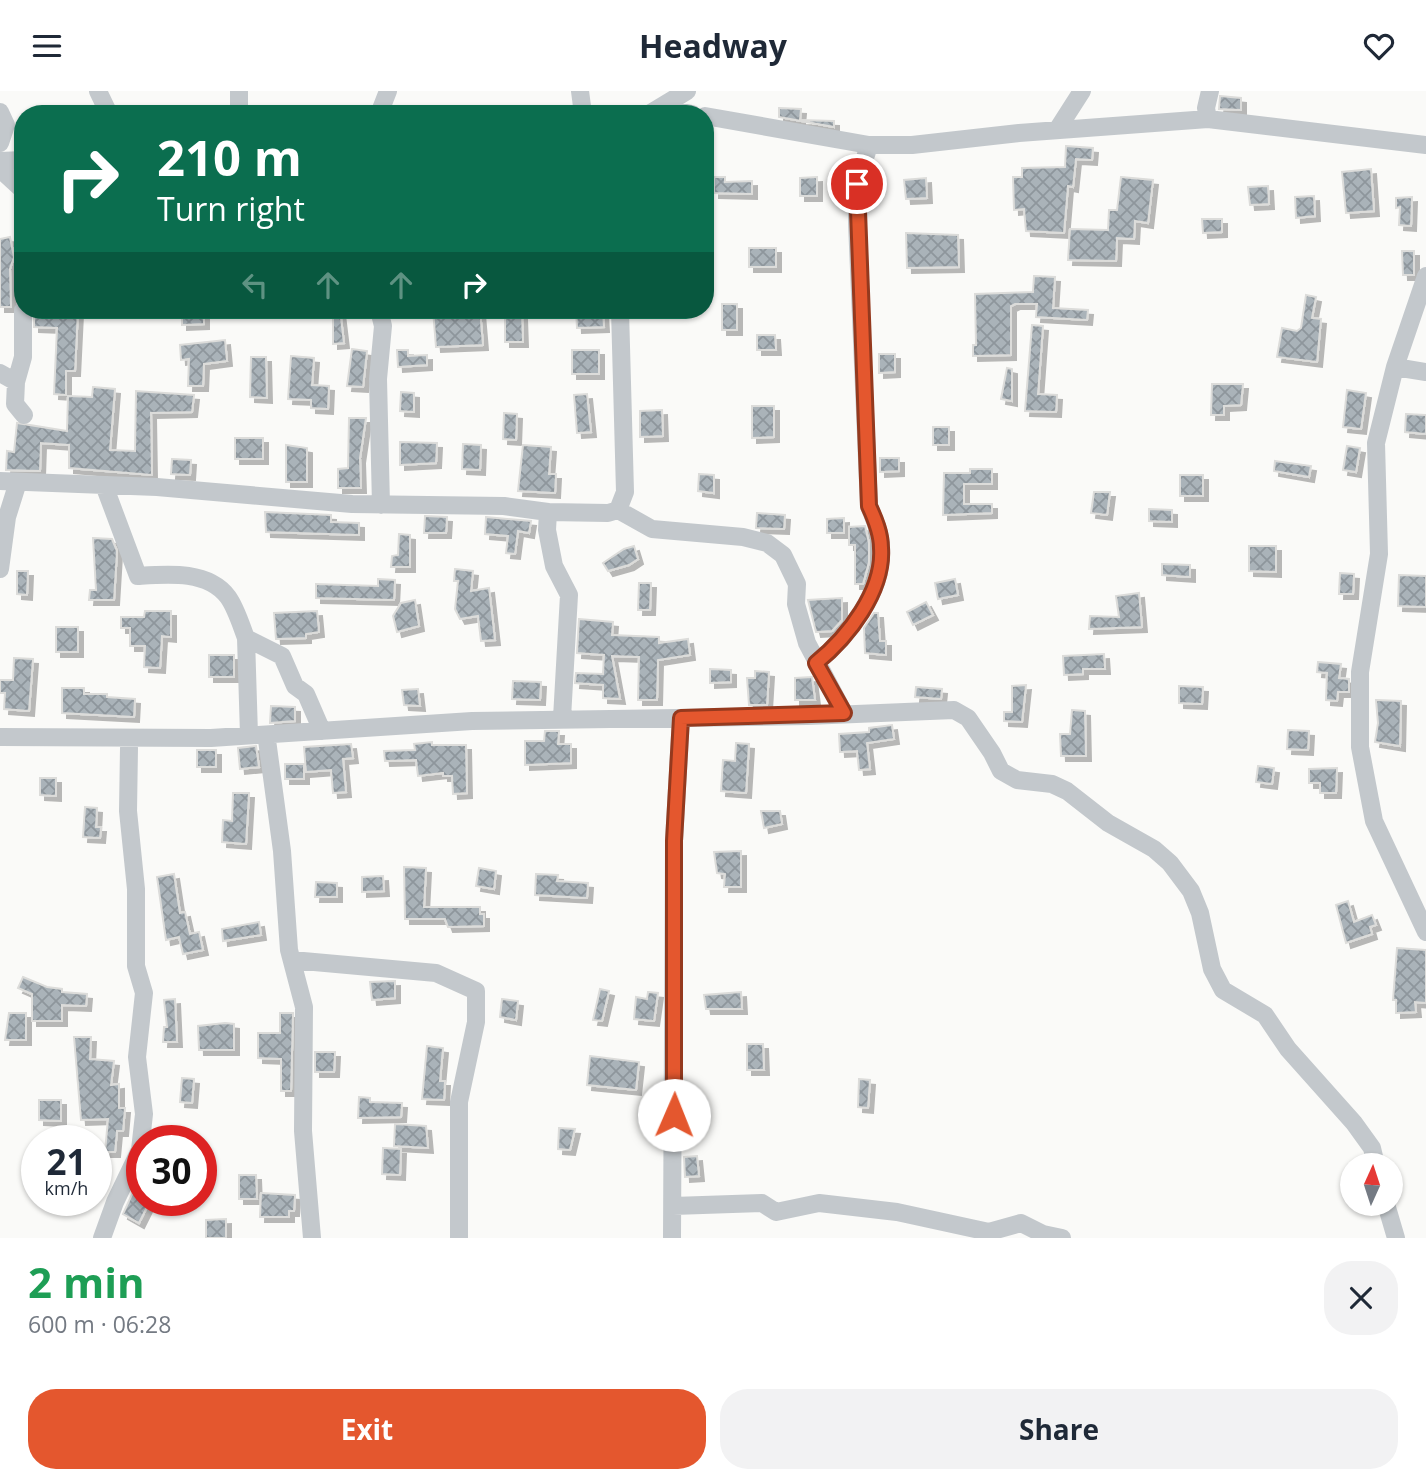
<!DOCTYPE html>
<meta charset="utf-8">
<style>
:root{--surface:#fff;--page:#f2f2f3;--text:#1f2937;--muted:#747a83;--accent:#e4572e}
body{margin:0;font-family:"Open Sans",sans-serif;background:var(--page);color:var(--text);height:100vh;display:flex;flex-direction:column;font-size:26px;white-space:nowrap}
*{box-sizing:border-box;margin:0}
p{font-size:23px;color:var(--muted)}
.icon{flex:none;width:38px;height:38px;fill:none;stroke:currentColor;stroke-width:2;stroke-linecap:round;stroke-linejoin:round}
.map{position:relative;height:1147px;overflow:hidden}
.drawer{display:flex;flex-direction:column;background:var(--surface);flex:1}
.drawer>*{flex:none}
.guide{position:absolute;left:14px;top:14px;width:700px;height:214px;border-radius:28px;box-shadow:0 2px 5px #0004;background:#0b6e4f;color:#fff;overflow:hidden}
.needle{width:46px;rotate:3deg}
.fabs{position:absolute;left:1340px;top:1062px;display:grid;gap:14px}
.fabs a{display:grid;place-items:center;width:63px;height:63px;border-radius:50%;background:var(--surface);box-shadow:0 2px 5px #0004;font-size:35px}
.speed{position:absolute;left:21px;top:1034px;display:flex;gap:14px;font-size:35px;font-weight:700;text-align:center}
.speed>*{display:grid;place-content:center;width:91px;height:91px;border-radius:50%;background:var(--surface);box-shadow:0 2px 5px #0004;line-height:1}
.speed small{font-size:18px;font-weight:400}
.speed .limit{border:10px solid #d22;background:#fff;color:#111}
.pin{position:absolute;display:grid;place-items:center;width:60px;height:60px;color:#fff;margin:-30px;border:4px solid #fff;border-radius:50%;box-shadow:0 2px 7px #0007}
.me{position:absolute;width:77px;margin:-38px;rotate:1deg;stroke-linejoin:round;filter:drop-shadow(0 0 5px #0008)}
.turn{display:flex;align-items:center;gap:24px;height:147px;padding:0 28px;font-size:32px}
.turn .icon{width:91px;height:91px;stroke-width:2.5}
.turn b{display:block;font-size:49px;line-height:60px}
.lanes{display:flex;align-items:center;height:66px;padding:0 28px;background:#0003;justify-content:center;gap:35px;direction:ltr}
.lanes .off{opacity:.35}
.round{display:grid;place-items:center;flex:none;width:74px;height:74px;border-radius:28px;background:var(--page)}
.head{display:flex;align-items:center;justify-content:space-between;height:119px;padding:0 28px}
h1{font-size:42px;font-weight:700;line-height:52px;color:#1e9e55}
.action{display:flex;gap:14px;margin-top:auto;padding:14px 28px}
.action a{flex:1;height:80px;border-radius:28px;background:var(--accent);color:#fff;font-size:28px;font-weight:700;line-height:80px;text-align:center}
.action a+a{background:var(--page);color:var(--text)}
header{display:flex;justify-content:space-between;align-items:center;height:91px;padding:0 28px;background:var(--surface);font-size:32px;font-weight:700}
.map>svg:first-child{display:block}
.building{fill:url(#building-cross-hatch);stroke:#dcdcda;stroke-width:2;filter:url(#shadow)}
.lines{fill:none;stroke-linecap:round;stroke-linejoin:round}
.minor{stroke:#c3c8cc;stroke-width:18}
.route-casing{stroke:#94391e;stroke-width:18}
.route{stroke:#e4572e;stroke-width:12}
</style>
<header><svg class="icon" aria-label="menu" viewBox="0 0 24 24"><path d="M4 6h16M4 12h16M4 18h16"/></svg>Headway<svg class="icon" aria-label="heart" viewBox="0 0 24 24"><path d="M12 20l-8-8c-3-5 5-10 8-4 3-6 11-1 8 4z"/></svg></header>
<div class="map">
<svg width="1426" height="1147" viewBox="0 0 1426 1147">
<defs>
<pattern id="building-cross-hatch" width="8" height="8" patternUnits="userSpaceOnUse" patternTransform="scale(1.75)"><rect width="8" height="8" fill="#aab3b9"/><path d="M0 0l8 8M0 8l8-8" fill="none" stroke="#8e969c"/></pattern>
<filter id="shadow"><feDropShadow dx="5" dy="5" stdDeviation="0" flood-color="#0004"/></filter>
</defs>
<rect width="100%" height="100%" fill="#fafaf8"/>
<path class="building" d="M1220 5 1241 7V19L1219 18Z
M779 17 801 18 800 29 834 30V36L779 26Z
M1066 55 1093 57 1092 69 1076 68 1073 96 1068 95 1064 142 1026 140 1024 118 1014 119 1013 86H1022V77L1065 76Z
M1371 78 1374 120 1346 122 1342 81Z
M714 86H725V91L752 90V103L714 102Z
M817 86V105H800V87Z
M1121 86 1153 89 1148 132 1135 130 1134 148 1117 147 1116 170 1068 169 1070 138 1108 139 1109 119H1117Z
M926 87 927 107 906 108 904 89Z
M1268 95 1269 113 1250 114 1248 96Z
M1314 105 1315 125 1296 127 1295 106Z
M1412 106 1411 135 1399 134 1400 116 1396 117V107Z
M1202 128H1222V141L1203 142Z
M906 142 958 144 959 176 907 177Z
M10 146 14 166 10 178 11 216H0V148Z
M749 157H776V176H749Z
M1402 160H1414V184H1403Z
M1034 185 1055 186 1053 217 1088 219 1087 229 1036 226 1037 213H1015L1011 215V264L973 265V254H976L975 203 1033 201Z
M1306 204 1316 206 1312 227 1321 228 1317 271 1277 266 1282 237 1297 240 1301 237Z
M722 213H737V239H722Z
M34 219H78L75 280H66V304L54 303 57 237 34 236Z
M182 219H204V233L182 234Z
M333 219H340L344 252 333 253Z
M433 219H480L483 254 436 256Z
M576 219H603L604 236 577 237Z
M505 223H522L523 251H505Z
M1032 234 1043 235 1038 303 1057 304 1056 321 1025 320Z
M757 244H775L776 259H757Z
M225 249 227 270 204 273 203 295H188L189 268 181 269 180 254Z
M352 258 367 260 363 296 347 295Z
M397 259H408V265L427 264V274L398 276Z
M572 259H599V283H572Z
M879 263H895V281L879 282Z
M291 265 314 267 312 294 329 295 328 318 311 317V309L288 308Z
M251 266H266L267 307 250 306Z
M1007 277 1012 278V310L1001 308Z
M1212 293H1243L1241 314 1224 315V324H1211Z
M93 296 115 298 110 359 135 360 136 300 194 304 192 321 151 322 152 384 69 377V354L41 352 40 380 6 379 7 360 14 361 17 332 67 340 68 305 92 306Z
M1347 299 1366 302 1361 338 1343 336Z
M401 301 414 302V321L400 320Z
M587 303 591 341 577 342 574 304Z
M752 315H774V346L752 347Z
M662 319 663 345 640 346V320Z
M504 322 517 323 516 349 503 348Z
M1406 323 1426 324V343L1405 341Z
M349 327H366L360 367 361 397H338V378L348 377Z
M933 336H949V354H933Z
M235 347H263V368H235Z
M400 351 437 352 436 372 400 374Z
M463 353 481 354 480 379 462 378Z
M286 354 307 357V391H286Z
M523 354 551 356 549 383H556L555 402 518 400Z
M1347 355 1360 357 1356 381 1343 379Z
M880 367H899V380L880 381Z
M172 368 191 369 190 384 171 383Z
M1275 370 1311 375 1309 386 1274 380Z
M970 378H992V393H964V413H992V422L943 424 944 382H970Z
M699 383 714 384V402L698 400Z
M1180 384H1203V405H1180Z
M1094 401H1110L1107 424 1091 422Z
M1149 418 1172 419V431L1149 430Z
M265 421 331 424V431L359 432V444L266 441Z
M757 422 785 424 784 438 756 437Z
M425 425 447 426 446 442H424Z
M486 426 531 430 529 442 518 440 515 463 506 462 508 445 485 443Z
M844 427V442H827V428Z
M865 435 869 452V471L863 493H855V454H849V436Z
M399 443 410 444V476H391L392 465 398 464Z
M93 447 112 448 117 460 114 509H89L90 499H96Z
M634 455 638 468 629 474 608 480 603 472 624 458Z
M1249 455H1276V481L1249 480Z
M1162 473 1190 474V486L1162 484Z
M455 478 473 480 471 500 489 497 495 549 481 550 478 525 460 528 455 518 458 490H454Z
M17 480H28L27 504 17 503Z
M1340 482 1354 483 1353 503H1339Z
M1399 484 1426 485V516L1398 515Z
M378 488 395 489 394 509 316 507V493L378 495Z
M955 488 958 504 938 508 935 492Z
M639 492H651L650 519H638Z
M1139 502 1142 536 1089 538 1090 525 1119 526 1116 505Z
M842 507V529L832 540 816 541 808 509Z
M415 509 419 535 397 541 393 525 401 512Z
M926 511 933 524 913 534 907 521Z
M145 520H171V546L162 545 160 577 144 576 145 555H130V537H121V526H144Z
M317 520 319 541 306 543V547L276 548 274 522Z
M874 522H878L880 550H886V564L865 562 864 537Z
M579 528 613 531 612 544 659 546V552L688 548 690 564 658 569 657 609H638L639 566 612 565 620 608 603 607V594L575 592 576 582 603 583 604 564 577 562Z
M56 536H78V561H56Z
M1104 563 1105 578H1083V583L1064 584 1063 565Z
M209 564H234V586H209Z
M14 567 33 568 29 620 4 618 5 602H0V589H13Z
M1318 571 1341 573 1339 587 1349 588V601H1338L1337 610 1326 609 1327 582 1317 581Z
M710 578 731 579V591L710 592Z
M755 580 769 581 767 614H749L747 587H755Z
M812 586 815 609H795V587Z
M513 590 541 591 540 609 512 608Z
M1026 594 1022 631 1004 630V621H1012V595Z
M1179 595 1203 596 1202 613 1179 612Z
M916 596 942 598 941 608 915 606Z
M62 597H84V603H107V606L135 608 134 626 62 622Z
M418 598 420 615 404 614 402 599Z
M1376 609 1401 610 1400 655 1375 651 1378 632Z
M271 615 295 616V630L270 632Z
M1072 619 1085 620 1086 665H1061L1060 643H1070Z
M892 634 894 648 867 652 870 678 859 679 857 660 840 661 839 643 869 641V637Z
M1288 639 1309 640 1308 659 1287 658Z
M545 640H559L558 653H571V672L525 674V650H544Z
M432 651V654H466L467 702 453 703 452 685H443V682L418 685 416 669 385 670 384 660 415 659 414 653Z
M736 652 749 653 746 702 721 700 723 669 735 670Z
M351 653 353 667 343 668 346 701 333 702 331 679 306 681 304 656Z
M256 655 259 676 240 678 238 657Z
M197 659H216V676H197Z
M285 673H304V688H285Z
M1258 675 1274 677 1272 693 1256 691Z
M1337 677 1336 702H1320V692H1309V678Z
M40 687H56V705L40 704Z
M233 702H249L246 753 222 751 223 729 232 730Z
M85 716 97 717 96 736H101L100 747 83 746Z
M761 720H780L782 733 764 737Z
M741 760V796H724L725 783 717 782 714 761Z
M404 776 426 777 424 816H480V823H484V835L448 836 445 828H405Z
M479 777 496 780 494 798 476 795Z
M174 783 180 822 185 821 190 843 199 841 203 859 183 863 179 846 166 849 157 786Z
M536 783 558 784 557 790 588 792 587 807 535 804Z
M383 785 384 800 362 801V786Z
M316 791 337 792V806H315Z
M1348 810 1354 831 1372 824 1376 834 1370 836 1372 843 1346 852 1336 814Z
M259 831 261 844 223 850 222 838Z
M1397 857 1426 859V912L1415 911 1416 921 1396 922V909H1393Z
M23 886 47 896 62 898V901L87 903 86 915 62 914V930H32V903L18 897Z
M395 890V907L372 909 370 891Z
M600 898 609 900 602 930 593 929Z
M648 901 658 902 654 930 634 928 636 906 647 908Z
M741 901 742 918H706L704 904Z
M175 908 177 951H163L164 936H167L164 909Z
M502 908 518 910 516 929 500 926Z
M9 922H26V949H5Z
M280 922H293L291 1000H281V968L258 967V942H280Z
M225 932 234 933V959H199L198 935Z
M74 946H91L90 968 114 970 111 994 119 993V1017H125L123 1040H117L115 1061H105L108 1028 81 1029Z
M747 953H763L764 979H747Z
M427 955 443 957 440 990H445L444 1009 422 1008Z
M315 961H335L334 981H315Z
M590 965 639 971 636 999 587 994Z
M182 987 194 988 192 1012 180 1011Z
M859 988 870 989 868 1017 858 1016Z
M359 1006 370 1007V1011L402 1012 401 1026 358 1027Z
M39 1009H61V1030L39 1029Z
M395 1033 426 1035 428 1057 394 1055Z
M559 1037 575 1038 570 1059 558 1058Z
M383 1057 401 1058 400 1084 382 1083Z
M697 1065 699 1085 685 1086 684 1066Z
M239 1084H256L257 1108H239Z
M133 1101 142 1105V1110H150L139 1132 123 1123Z
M261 1102 295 1104 294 1120H289V1126H260Z
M226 1128V1147H206V1129Z"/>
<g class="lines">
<path class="minor" d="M98 0 109 23
M239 0V23
M580 0 583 23
M654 20 671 19 692 23
M0 21 6 34 0 52
M379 23 388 0
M649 23 687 0
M705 25 869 54H912L1019 42 1208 28 1426 54
M1208 28 1206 17 1210 0
M1057 39 1082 0
M0 70 23 69
M0 78 23 99
M1426 185 1395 276 1426 281
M23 219V266L16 291 15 313 24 324
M379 219 383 235 378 288 381 414
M1395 276 1376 352 1379 463 1360 581V656L1374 730 1426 841
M0 282 16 291
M0 390 157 396 352 413 504 415 548 421
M104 394 138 485C167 483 208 479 228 506 236 517 241 534 246 547L282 565 295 595 306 603 322 640
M618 419 652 438 743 446 767 452 783 464 797 493 796 513 807 552 844 622
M0 478 7 426 18 391
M246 547 249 644
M816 572C848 546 884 500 881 456 881 442 874 428 869 415L857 132V93L869 54
M562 627 569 504 554 475 547 439 548 421 608 422 618 419 625 401 620 219
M0 646 211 647 472 630 807 625 954 619 968 627 992 662 1001 680 1017 689 1052 693 1067 700 1108 732 1154 758 1170 772 1191 800 1200 822 1212 878 1223 899 1265 924 1288 958 1354 1032 1372 1057 1376 1074
M267 649 282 760 289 859 304 916 303 1040 312 1147
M292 869 436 882 476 900V931L459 1011V1147
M1386 1113 1396 1147
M673 1115 762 1112 776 1121 819 1112 897 1121 989 1141 1021 1132 1043 1143 1062 1147
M102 1147 115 1111 140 1059 144 1023 137 966 144 902 136 875V798L128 720 129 657
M672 1147 674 750 681 627"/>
</g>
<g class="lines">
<g class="route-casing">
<path id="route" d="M674 1024V750L681 627 844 622 816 572C848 546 884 500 881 457 881 442 875 428 869 415L857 93"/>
</g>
<use href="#route" class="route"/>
</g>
</svg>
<div class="fabs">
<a><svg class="needle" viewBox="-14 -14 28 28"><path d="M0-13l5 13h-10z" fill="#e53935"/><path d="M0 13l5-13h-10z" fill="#747a83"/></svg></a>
</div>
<div class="speed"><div>21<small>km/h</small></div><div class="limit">30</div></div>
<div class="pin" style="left:857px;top:93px;background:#d93025"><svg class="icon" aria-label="arrive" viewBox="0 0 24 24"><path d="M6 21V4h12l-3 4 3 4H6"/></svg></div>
<svg class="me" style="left:674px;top:1024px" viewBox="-20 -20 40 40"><circle r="19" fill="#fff"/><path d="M0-13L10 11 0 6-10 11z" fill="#e4572e"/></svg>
<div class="guide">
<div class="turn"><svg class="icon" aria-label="right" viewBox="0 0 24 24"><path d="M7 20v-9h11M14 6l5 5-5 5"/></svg><div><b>210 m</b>Turn right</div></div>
<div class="lanes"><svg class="icon off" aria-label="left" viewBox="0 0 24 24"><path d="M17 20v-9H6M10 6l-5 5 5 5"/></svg><svg class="icon off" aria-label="ahead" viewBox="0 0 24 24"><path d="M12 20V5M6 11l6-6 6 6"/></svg><svg class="icon off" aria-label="ahead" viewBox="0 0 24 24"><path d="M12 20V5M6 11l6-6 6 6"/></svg><svg class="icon" aria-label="right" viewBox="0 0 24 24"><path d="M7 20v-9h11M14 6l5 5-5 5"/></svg></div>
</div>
</div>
<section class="drawer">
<div class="head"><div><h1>2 min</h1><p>600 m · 06:28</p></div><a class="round"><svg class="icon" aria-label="close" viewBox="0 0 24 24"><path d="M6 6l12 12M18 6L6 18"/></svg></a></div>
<div class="action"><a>Exit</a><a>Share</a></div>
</section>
